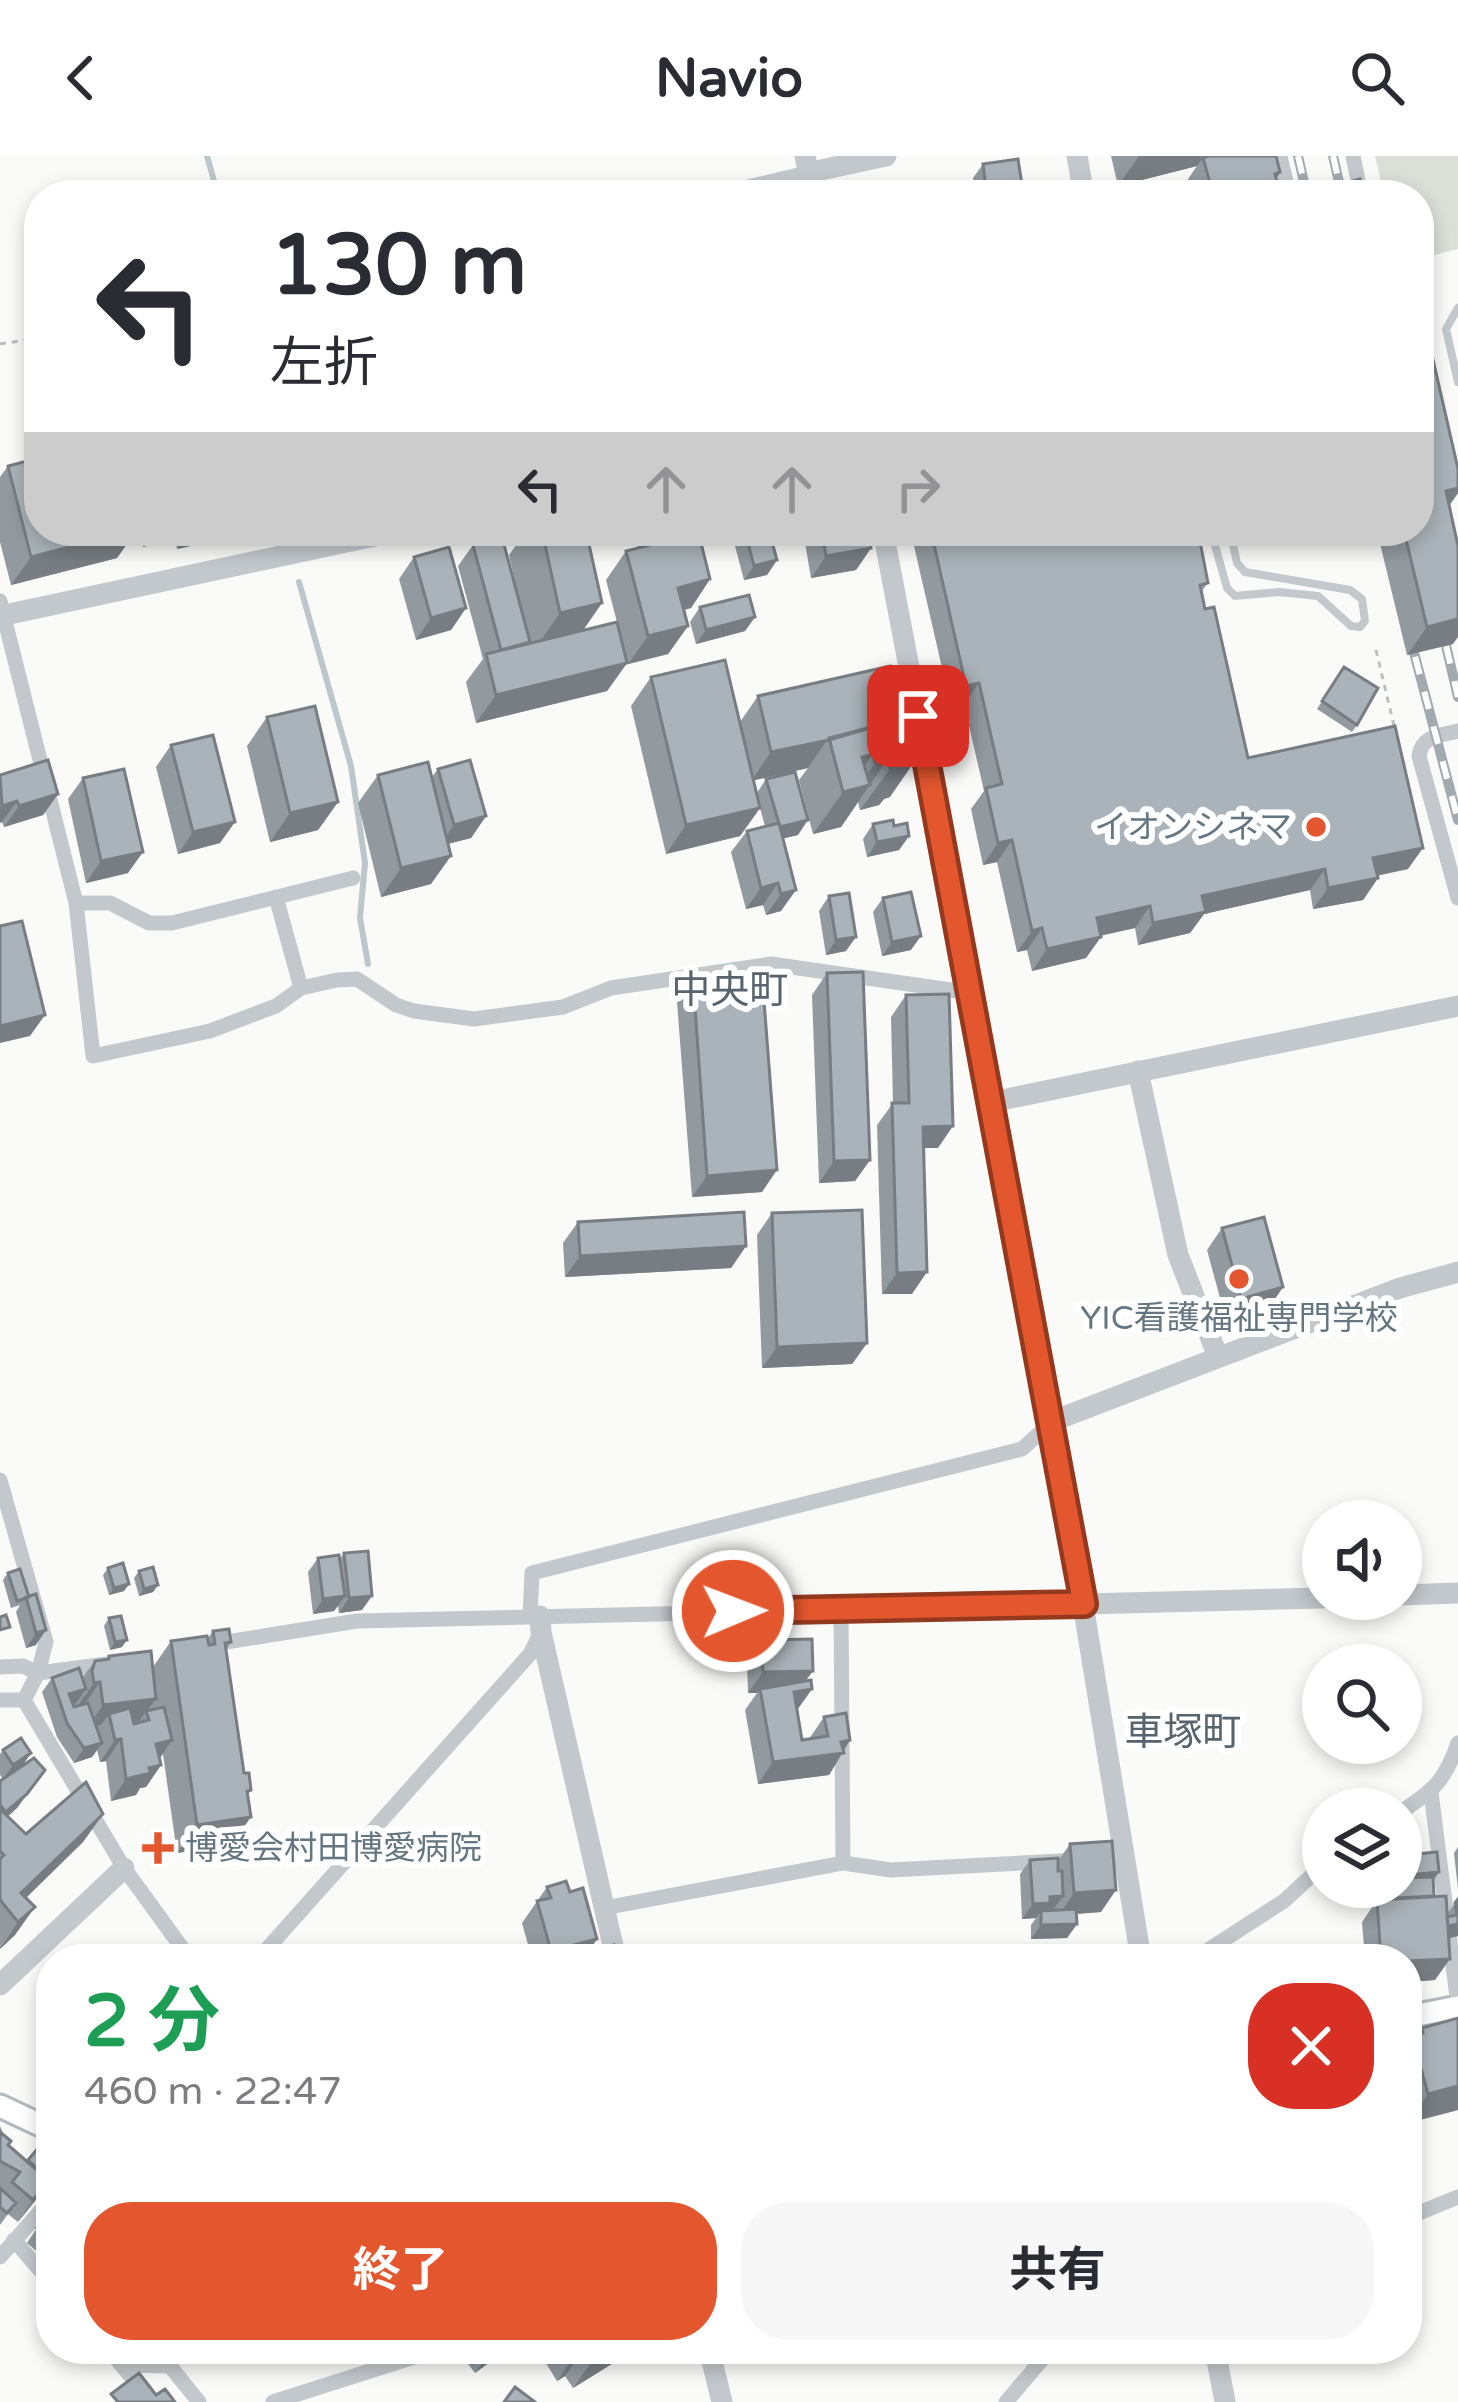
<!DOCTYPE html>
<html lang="ja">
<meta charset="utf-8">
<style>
:root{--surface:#fff;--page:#f7f7f7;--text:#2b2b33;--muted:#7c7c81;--accent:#e4572e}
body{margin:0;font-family:"Varela Round","Noto Sans JP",sans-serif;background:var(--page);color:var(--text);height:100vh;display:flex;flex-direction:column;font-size:45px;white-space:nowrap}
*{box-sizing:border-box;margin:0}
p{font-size:39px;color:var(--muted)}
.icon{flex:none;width:66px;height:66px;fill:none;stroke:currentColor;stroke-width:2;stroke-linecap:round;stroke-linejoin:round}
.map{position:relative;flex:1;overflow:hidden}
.panel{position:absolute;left:36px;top:1788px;width:1386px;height:420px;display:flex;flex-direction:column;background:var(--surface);border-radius:48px;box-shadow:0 6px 18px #0003}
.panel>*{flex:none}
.banner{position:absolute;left:24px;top:24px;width:1410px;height:366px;border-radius:48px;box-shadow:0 6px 18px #0003;background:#fff;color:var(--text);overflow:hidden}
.controls{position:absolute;left:1302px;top:1344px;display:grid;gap:24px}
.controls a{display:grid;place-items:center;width:120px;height:120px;border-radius:50%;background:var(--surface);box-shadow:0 6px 18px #0003;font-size:60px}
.pin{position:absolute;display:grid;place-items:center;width:102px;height:102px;color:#fff;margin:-51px;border-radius:24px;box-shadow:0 6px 18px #0006}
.me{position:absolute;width:132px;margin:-66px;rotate:89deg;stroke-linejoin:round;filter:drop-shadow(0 0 9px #0008)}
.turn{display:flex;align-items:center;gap:42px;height:252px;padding:0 48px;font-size:54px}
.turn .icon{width:156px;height:156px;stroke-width:2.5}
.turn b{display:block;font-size:84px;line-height:102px}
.lanes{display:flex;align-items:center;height:114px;padding:0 48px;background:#0003;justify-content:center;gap:60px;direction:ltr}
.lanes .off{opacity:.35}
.round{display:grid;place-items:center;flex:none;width:126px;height:126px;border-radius:48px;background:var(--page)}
.overview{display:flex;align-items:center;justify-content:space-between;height:204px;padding:0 48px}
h1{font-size:72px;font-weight:700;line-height:90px;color:#1e9e55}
.primary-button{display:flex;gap:24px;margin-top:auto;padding:24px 48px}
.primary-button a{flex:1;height:138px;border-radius:48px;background:var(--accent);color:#fff;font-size:48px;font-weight:700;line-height:138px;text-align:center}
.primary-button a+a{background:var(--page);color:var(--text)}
header{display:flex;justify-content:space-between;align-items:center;height:156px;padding:0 48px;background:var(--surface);font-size:54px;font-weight:700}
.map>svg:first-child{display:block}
.green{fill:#dadfd7}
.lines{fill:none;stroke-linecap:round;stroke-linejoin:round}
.stream{stroke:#bbc7cb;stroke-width:6}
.secondary-casing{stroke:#b3babf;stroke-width:27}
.path{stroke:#bbbfc2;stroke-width:3;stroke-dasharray:6 6;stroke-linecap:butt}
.service{stroke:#c3c8cc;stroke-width:8}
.minor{stroke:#c3c8cc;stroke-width:15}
.tertiary{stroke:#c3c8cc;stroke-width:21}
.secondary{stroke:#fff;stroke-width:21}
.rail-casing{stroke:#a2aab0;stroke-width:10}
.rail{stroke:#fff;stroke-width:6;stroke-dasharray:18;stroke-linecap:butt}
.wall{fill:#929a9f}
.shaded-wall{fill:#777d82}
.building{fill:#aab3b9;stroke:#777d82;stroke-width:3}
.route-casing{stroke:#94391e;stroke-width:30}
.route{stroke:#e4572e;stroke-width:21}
.poi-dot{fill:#e4572e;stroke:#fff;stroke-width:4.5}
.labels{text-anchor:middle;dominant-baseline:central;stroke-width:12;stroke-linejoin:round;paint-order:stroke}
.poi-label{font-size:33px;fill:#657683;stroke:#fff;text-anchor:end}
.quarter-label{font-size:39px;fill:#57646e;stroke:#fff}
</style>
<header><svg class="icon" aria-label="back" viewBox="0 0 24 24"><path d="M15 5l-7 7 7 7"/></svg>Navio<svg class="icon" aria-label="search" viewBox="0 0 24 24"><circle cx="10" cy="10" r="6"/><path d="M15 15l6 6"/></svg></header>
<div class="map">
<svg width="1458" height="2246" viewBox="0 0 1458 2246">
<rect width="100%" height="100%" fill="#fafaf8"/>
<path class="green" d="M1375 0H1458V93L1419 103V39H1384Z"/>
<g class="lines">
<path class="stream" d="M207 0 218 39
M299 426 351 610 365 707 360 762 368 808"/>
<g class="secondary-casing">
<path id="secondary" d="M1407 1861 1458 1851
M0 1950 51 1974"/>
</g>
<path class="path" d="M0 188 39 182
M1376 494 1395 574"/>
<path class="service" d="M1458 152 1446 173 1458 226
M1211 375 1227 432 1235 440 1279 436 1318 440 1351 470 1360 471 1365 465 1362 443 1350 434 1245 416 1237 407 1230 375"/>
<path class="minor" d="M1280 0 1289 39
M1353 0 1361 39
M714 39 807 17
M0 445 76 747 93 900 210 875 276 850 301 832 337 824 357 823 396 849 414 855 474 863 563 851 611 832 771 808 971 837
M1458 575C1440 580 1422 579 1419 600L1458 742
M276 741 301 832
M76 747H110L149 767H172L353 722
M0 1324 46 1486 38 1517 24 1544 124 1712 190 1803
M841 1453 843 1707
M530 1460 532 1417 1022 1293 1053 1265
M214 1488 357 1465 1084 1448
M0 1511 23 1510 38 1517 107 1508
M0 1544H24
M1431 1636 1458 1849
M1401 1656C1434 1634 1445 1625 1458 1587
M604 1752 843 1707 891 1714 1079 1704
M258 1803 530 1498 541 1476
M1194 1803 1284 1745 1323 1709
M1407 2062 1458 2041
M14 2084 51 2127
M0 2101 51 2043
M108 2193 152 2246
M122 2209 170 2210 199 2246
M273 2246 439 2193
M1006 2246 1051 2193"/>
<path class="tertiary" d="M805 0 813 39
M1077 0 1084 39
M807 17 886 0
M883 375 1053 1265 1141 1803
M0 460 398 375
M1138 915 1178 1099 1218 1201
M992 946 1458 850
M1053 1265 1400 1132 1458 1116
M1401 1439 1458 1437
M1084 1448 1323 1442
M540 1460 541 1476 616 1803
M0 1829 124 1712
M709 2193 722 2246
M1215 2193 1225 2246"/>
<use href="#secondary" class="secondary"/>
<g class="rail-casing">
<path id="rail" d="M1298 0 1307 39
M1333 0 1342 39
M1438 455 1458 541
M1406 466 1458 664"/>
</g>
<use href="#rail" class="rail"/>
</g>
<path class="wall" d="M1111 0H1276L1280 16 1268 39H1192L1188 23 1197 10 1118 30Z
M983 8 1020 39H975L973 22Z
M8 310 39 375H136L117 402 11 429 0 386V321Z
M1458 313V337L1449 350 1453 488 1407 499 1377 375H1419Z
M140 375H212L204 387 177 393 174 379 171 384 143 391Z
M526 375H586L583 474 617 466 606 424 626 395 638 392 636 385 643 375H701L699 378 710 423 691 452 684 454 688 470 668 498 628 508 621 482 627 507 607 535 476 567 466 526 483 503 458 410 473 389 520 449 509 399Z
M731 375H769L777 404 767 419 744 424Z
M803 375H868L871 392 856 414 811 422Z
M925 375H1198L1208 427 1201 436 1248 602 1408 713 1377 720 1378 722 1363 744 1313 753 1310 734 1204 758 1190 777 1138 789 1135 772 1101 779 1086 802 1032 815 1027 794 1017 796 997 706 983 709 971 653 984 635 964 548 951 551 914 390Z
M414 401 466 452 451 474 416 484 399 423Z
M700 451 755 461 745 475 696 488 690 466Z
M890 510V641L884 643 879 649 860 654 858 646 841 671 813 678 799 624 808 612 754 624 757 637 766 623 798 679 783 682 781 755 766 759 763 749 746 753 731 696 747 675 765 670 760 652 740 680 666 698 631 550 651 521 740 566 758 540Z
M1344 511 1357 569 1352 576 1317 553Z
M267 561 338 646 318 674 270 686 247 590Z
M171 589 220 687 178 698 156 611Z
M438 613 486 660 471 682 448 688 431 728 381 741 358 647 378 619 431 622Z
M0 619 58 638 43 659 4 671 2 666 0 667Z
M83 622 128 717 86 727 68 643Z
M873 668 894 670 909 680 899 694 867 701 863 683Z
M829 740 846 795 826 799 819 755Z
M883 742 911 794 882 800 873 756Z
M827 817 870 1004 855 1025 819 1027 812 839Z
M693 824 762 1036 692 1041 677 846Z
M906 839 938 992H924L912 1138H882L877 969 893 947 891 861Z
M772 1057 867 1187 852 1208 762 1212 757 1079Z
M578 1066 746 1090 731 1112 565 1121 563 1087Z
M1222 1072 1283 1131 1268 1153 1226 1164 1207 1094Z
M344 1397 362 1454 339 1457 338 1450 334 1455 313 1458 308 1416 318 1402 340 1403Z
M108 1412 129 1428 124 1435 109 1439 103 1419Z
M139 1415 158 1429 153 1436 139 1440 134 1422Z
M8 1417 29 1440 36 1438V1489L26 1492 16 1456 20 1449 11 1452 3 1424Z
M109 1462 122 1491 110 1494 104 1470Z
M213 1475 231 1486 226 1494 244 1617 251 1634 248 1639 231 1689 177 1697 163 1598 159 1603 161 1609 146 1631 140 1632 136 1639 111 1645 106 1605 100 1606 97 1594 92 1601 74 1607 57 1581 42 1536 52 1522H82L95 1505 106 1503 109 1500 153 1511 171 1485 208 1482Z
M762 1484 812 1533 797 1554 802 1584 809 1583 824 1561 850 1584 829 1619 758 1628 745 1554 757 1537H748L747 1506Z
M3 1594 22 1610 45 1614 17 1652 8 1660 26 1678 103 1658 83 1686 26 1742 15 1779 0 1793V1625L3 1623 0 1619V1598Z
M1070 1688 1101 1756 1076 1758 1077 1768 1067 1782 1031 1783V1769L1036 1762 1022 1763 1020 1718 1030 1704 1058 1705Z
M1458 1691V1733L1454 1697Z
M1406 1699 1439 1716 1433 1724 1434 1741 1447 1758 1458 1743V1780L1449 1782 1435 1824 1407 1826V1803H1365L1362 1766 1377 1744H1384V1737L1388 1731H1401V1707Z
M547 1731 570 1736 597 1783 587 1798 617 1803H532L522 1767Z
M1422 1872 1458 1954 1408 1967 1407 1887Z
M0 1970 8 1989 51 2024 18 2066 8 2058 0 2069Z
M51 2060V2103L49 2106 27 2087 37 2072Z
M460 2193H503L498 2200 475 2217 458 2195Z
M537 2193H636L573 2232 565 2220 557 2225Z"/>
<path class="shaded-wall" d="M1139 0H1233L1203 2 1197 10 1118 30Z
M1280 16 1272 27 1277 26 1268 39H1248L1275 18Z
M1239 30 1233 39H1211L1213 37Z
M1458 332V337L1442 359 1446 335Z
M131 375H136L117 402 11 429 31 401Z
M154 375H177L171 384 143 391Z
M190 375H212L204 387 177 393Z
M871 392 856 414 811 422 826 400Z
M777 404 767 419 744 424 754 410Z
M710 423 691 452 658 460 678 432Z
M602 447 573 489 531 498 560 457Z
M466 452 451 474 416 484 431 462Z
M755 461 745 475 696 488 706 474Z
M1458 463V481L1453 488 1407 499 1427 471Z
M688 470 668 498 628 508 648 480Z
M627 507 607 535 476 567 496 539Z
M979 527 964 548 951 551 966 530Z
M827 584 808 612 751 625 771 596Z
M873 598 847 635 857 633 875 607 887 604 841 671 813 678 843 636 862 601Z
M919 599 890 641 884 643 879 649 860 654 890 613 907 603Z
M58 638 43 659 4 671 19 650Z
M17 645 2 666 0 667V652L2 650Z
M338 646 318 674 270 686 290 657Z
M760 652 740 680 666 698 686 669Z
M486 660 471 682 439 690 454 669Z
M808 664 798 679 769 686 779 672Z
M235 666 220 687 178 698 193 676Z
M909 680 899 694 867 701 877 686Z
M1012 684 997 706 983 709 998 687Z
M1423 692 1408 713 1358 723 1373 702Z
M143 696 128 717 86 727 101 705Z
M451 700 431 728 381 741 401 712Z
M1325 713 1310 734 1204 758 1190 777 1138 789 1153 767 1202 740Z
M1378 722 1363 744 1313 753 1328 732Z
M778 727 763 749 746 753 761 732Z
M796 734 781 755 766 759 781 738Z
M1150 750 1135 772 1082 784 1097 762Z
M1042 772 1027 794 1017 796 1032 775Z
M921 780 911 794 882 800 892 786Z
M856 781 846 795 826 799 836 784Z
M1101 781 1086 802 1032 815 1047 793Z
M45 859 30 880 0 887V870Z
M953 970 938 992H908L923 971Z
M870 1004 855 1025 819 1027 834 1005Z
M777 1014 762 1036 692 1041 707 1020Z
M746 1090 731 1112 565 1121 580 1100Z
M927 1116 912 1138H882L897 1117Z
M1283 1131 1268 1153 1226 1164 1241 1143Z
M867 1187 852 1208 762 1212 777 1191Z
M129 1428 124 1435 109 1439 114 1432Z
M158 1429 153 1436 139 1440 144 1433Z
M345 1440 334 1455 313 1458 323 1443Z
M372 1440 362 1454 339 1457 349 1442Z
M46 1474 36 1489 26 1492 36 1477Z
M127 1484 122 1491 110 1494 115 1486Z
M813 1515 798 1535 812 1533 797 1554 760 1533 757 1537H748L763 1516Z
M100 1526 85 1548H79L94 1527Z
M86 1533 76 1547 62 1552 69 1538Z
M156 1543 139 1565 111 1568 109 1558 101 1569 88 1570 103 1549Z
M121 1583 106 1605 100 1606 115 1584Z
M172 1584 157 1606 156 1588Z
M850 1584 829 1619 758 1628 773 1606Z
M102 1587 92 1601 74 1607 84 1592Z
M31 1597 21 1612 3 1623 13 1609Z
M161 1609 146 1631 140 1632 136 1639 111 1645 126 1623Z
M27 1638 17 1652 0 1667 6 1656Z
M103 1658 83 1686 10 1757 21 1737Z
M251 1661 231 1689 177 1697 197 1669Z
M1439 1716 1429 1731 1401 1729 1408 1719Z
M1116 1734 1101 1756 1059 1759 1074 1737Z
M1063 1740 1053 1754 1041 1755 1036 1762 1022 1763 1033 1748 1050 1741Z
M35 1751 15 1779 0 1793 18 1766Z
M1077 1768 1067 1782 1031 1783 1041 1769Z
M1458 1768V1780L1437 1785 1447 1771Z
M597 1783 583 1803H546L551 1795Z
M1450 1803 1435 1824 1407 1826V1805Z
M1458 1930V1954L1408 1967 1428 1938Z
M51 2022 38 2041 18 2066 33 2044Z
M498 2193H503L498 2200 475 2217 485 2203Z
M584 2193 565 2220 557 2225 577 2196Z
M611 2193H636L573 2232 593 2204Z"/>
<path class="building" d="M1209 0H1276L1280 16 1275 18 1277 26 1262 30 1263 35 1248 39H1241L1239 30 1213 37 1203 2Z
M1018 3 1023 35 987 39 983 8Z
M1360 23 1364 39H1339L1337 30Z
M1429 186 1458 313V332L1446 335 1458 390V463L1427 471 1404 375H1419V189Z
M39 302V375H131L31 401 8 310Z
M542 375H586L602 447 560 457Z
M660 375H698L710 423 678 432 688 470 648 480 626 395 662 386Z
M745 375H769L777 404 754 410Z
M822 375H868L871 392 826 400Z
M931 375H1198L1208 427 1200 429 1205 453 1214 451 1248 602 1395 570 1423 692 1373 702 1378 722 1328 732 1325 713 1202 740 1206 756 1153 767 1150 750 1097 762 1101 781 1047 793 1042 772 1032 775 1012 684 998 687 986 632 1002 628 979 527 966 530Z
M502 381 530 486 501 494 473 389Z
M449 391 466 452 431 462 414 401Z
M749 439 755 461 706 474 700 451Z
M617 466 627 507 496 539 486 498Z
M725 504 760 652 686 669 651 521Z
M890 510 902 563 829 584 771 596 758 540Z
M1344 511 1378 532 1357 569 1322 545Z
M315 550 338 646 290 657 267 561Z
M909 561 919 599 907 603 908 608 890 613 887 604 875 607 873 598 862 601 870 629 843 636 829 582Z
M213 579 235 666 193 676 171 589Z
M48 604 58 638 19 650 17 645 2 650 0 619Z
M470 604 486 660 454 669 438 613Z
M428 606 451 700 401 712 378 619Z
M124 613 143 696 101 705 83 622Z
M795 616 808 664 780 671 766 623Z
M893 664 894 670 907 667 909 680 877 686 873 668Z
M779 667 796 734 781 738 778 727 761 732 747 675Z
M911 736 921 780 892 786 883 742Z
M849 737 856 781 836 784 829 740Z
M22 765 45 859 0 870V770Z
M863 816 870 1004 834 1005 827 817Z
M762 819 777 1014 707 1020 693 824Z
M949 838 953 970 923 971 927 1116 897 1117 892 947H909L906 839Z
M862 1054 867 1187 777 1191 772 1057Z
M744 1056 746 1090 580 1100 578 1066Z
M1264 1061 1283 1131 1241 1143 1222 1072Z
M368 1395 372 1440 349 1442 344 1397Z
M339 1399 345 1440 323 1443 318 1402Z
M123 1407 129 1428 114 1432 108 1412Z
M153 1411 158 1429 144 1433 139 1415Z
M20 1413 29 1441 17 1445 8 1417Z
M36 1438 46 1474 36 1477 26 1441Z
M6 1459 10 1471 0 1474V1461Z
M121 1460 127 1484 115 1486 109 1462Z
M229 1473 231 1486 225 1487 244 1617H249L251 1634 247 1635 251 1661 197 1669 171 1485 207 1480 209 1489 215 1488 213 1475Z
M812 1483 813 1515 763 1516 762 1484Z
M151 1495 156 1543 103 1549 100 1526 94 1527 92 1515 95 1505 109 1503V1500Z
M79 1512 86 1533 69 1538 74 1551 88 1547 102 1587 84 1592 67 1567 52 1522Z
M811 1524 812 1533 794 1536 802 1584 828 1580 824 1561 846 1557 850 1584 841 1586 844 1597 773 1606 760 1533Z
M164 1551 172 1584 156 1588 161 1609 149 1612 151 1617 126 1623 121 1583 115 1584 109 1558 130 1552 134 1568 149 1564 146 1555Z
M21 1582 31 1597 13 1609 3 1594Z
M34 1602 45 1614 27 1638 6 1656 0 1649V1625Z
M86 1626 103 1658 21 1737 35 1751 18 1766 0 1744V1703L4 1699 0 1695V1653L26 1678Z
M1112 1685 1116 1734 1074 1737 1070 1688Z
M1437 1696 1439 1716 1408 1719 1406 1699Z
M1058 1702V1715H1062L1063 1740 1050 1741V1747L1033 1748 1030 1704Z
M1433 1721 1434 1740 1395 1742 1394 1731H1401V1722Z
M566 1725 570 1736 583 1732 597 1783 551 1795 537 1745 551 1742 547 1731Z
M1446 1740 1450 1803 1407 1805V1803H1381L1377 1744Z
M1458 1743V1768L1448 1770 1447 1761 1457 1759 1455 1747Z
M1076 1753 1077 1768 1041 1769V1755Z
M614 1789 617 1803H569Z
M1458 1862V1930L1428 1938 1412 1880 1423 1877 1422 1872Z
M0 1976 11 1985 8 1989 39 2016 43 2011 51 2018V2022L33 2044 12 2026 20 2016 0 2005Z
M44 1985 51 1987V2018L43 2011 40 2015 28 2004Z
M0 2032 16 2047 7 2057 0 2051Z
M51 2060V2085L37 2072Z
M478 2193H498L485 2203Z
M586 2193H611L593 2204Z
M139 2217 156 2239 165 2233 175 2246H118L111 2238Z
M515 2231 535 2246H504Z"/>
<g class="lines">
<g class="route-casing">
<path id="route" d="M733 1455 1084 1448 918 560"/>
</g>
<use href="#route" class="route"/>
</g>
<g class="poi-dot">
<circle cx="1316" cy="671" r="12"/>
<circle cx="1239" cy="1123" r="12"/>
<path d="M152 1674h12v12h12v12h-12v12h-12v-12h-12v-12h12z"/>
</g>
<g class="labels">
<g class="poi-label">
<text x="1292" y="671">イオンシネマ</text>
<text x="1239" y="1162" text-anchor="middle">YIC看護福祉専門学校</text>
<text x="185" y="1692" text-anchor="start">博愛会村田博愛病院</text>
</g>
<g class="quarter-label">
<text x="730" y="834">中央町</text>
<text x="1183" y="1576">車塚町</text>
</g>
</g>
</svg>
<div class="controls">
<a><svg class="icon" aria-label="sound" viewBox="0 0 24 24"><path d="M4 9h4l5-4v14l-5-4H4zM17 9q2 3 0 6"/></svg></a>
<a><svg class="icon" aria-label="search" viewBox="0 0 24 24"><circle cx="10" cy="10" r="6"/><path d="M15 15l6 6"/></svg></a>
<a><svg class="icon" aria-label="layers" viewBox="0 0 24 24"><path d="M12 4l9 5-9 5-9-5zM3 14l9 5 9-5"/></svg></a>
</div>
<div class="pin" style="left:918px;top:560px;background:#d93025"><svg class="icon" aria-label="arrive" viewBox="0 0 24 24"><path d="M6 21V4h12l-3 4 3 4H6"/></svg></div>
<svg class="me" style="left:733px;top:1455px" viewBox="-20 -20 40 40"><circle r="17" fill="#e4572e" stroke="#fff" stroke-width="3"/><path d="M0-11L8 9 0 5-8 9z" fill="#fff"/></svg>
<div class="banner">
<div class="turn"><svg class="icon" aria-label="left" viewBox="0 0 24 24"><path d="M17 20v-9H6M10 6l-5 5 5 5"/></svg><div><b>130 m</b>左折</div></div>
<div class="lanes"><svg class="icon" aria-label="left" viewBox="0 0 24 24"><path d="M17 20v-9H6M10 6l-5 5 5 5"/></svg><svg class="icon off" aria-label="ahead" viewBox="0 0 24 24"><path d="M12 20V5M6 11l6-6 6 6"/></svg><svg class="icon off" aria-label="ahead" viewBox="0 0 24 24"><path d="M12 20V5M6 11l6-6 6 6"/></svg><svg class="icon off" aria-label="right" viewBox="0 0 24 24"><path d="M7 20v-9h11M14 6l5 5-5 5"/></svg></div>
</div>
<section class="panel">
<div class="overview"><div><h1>2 分</h1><p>460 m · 22:47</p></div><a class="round" style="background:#d93025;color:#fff"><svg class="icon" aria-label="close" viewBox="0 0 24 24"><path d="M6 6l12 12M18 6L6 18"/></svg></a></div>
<div class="primary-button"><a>終了</a><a>共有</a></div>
</section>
</div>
